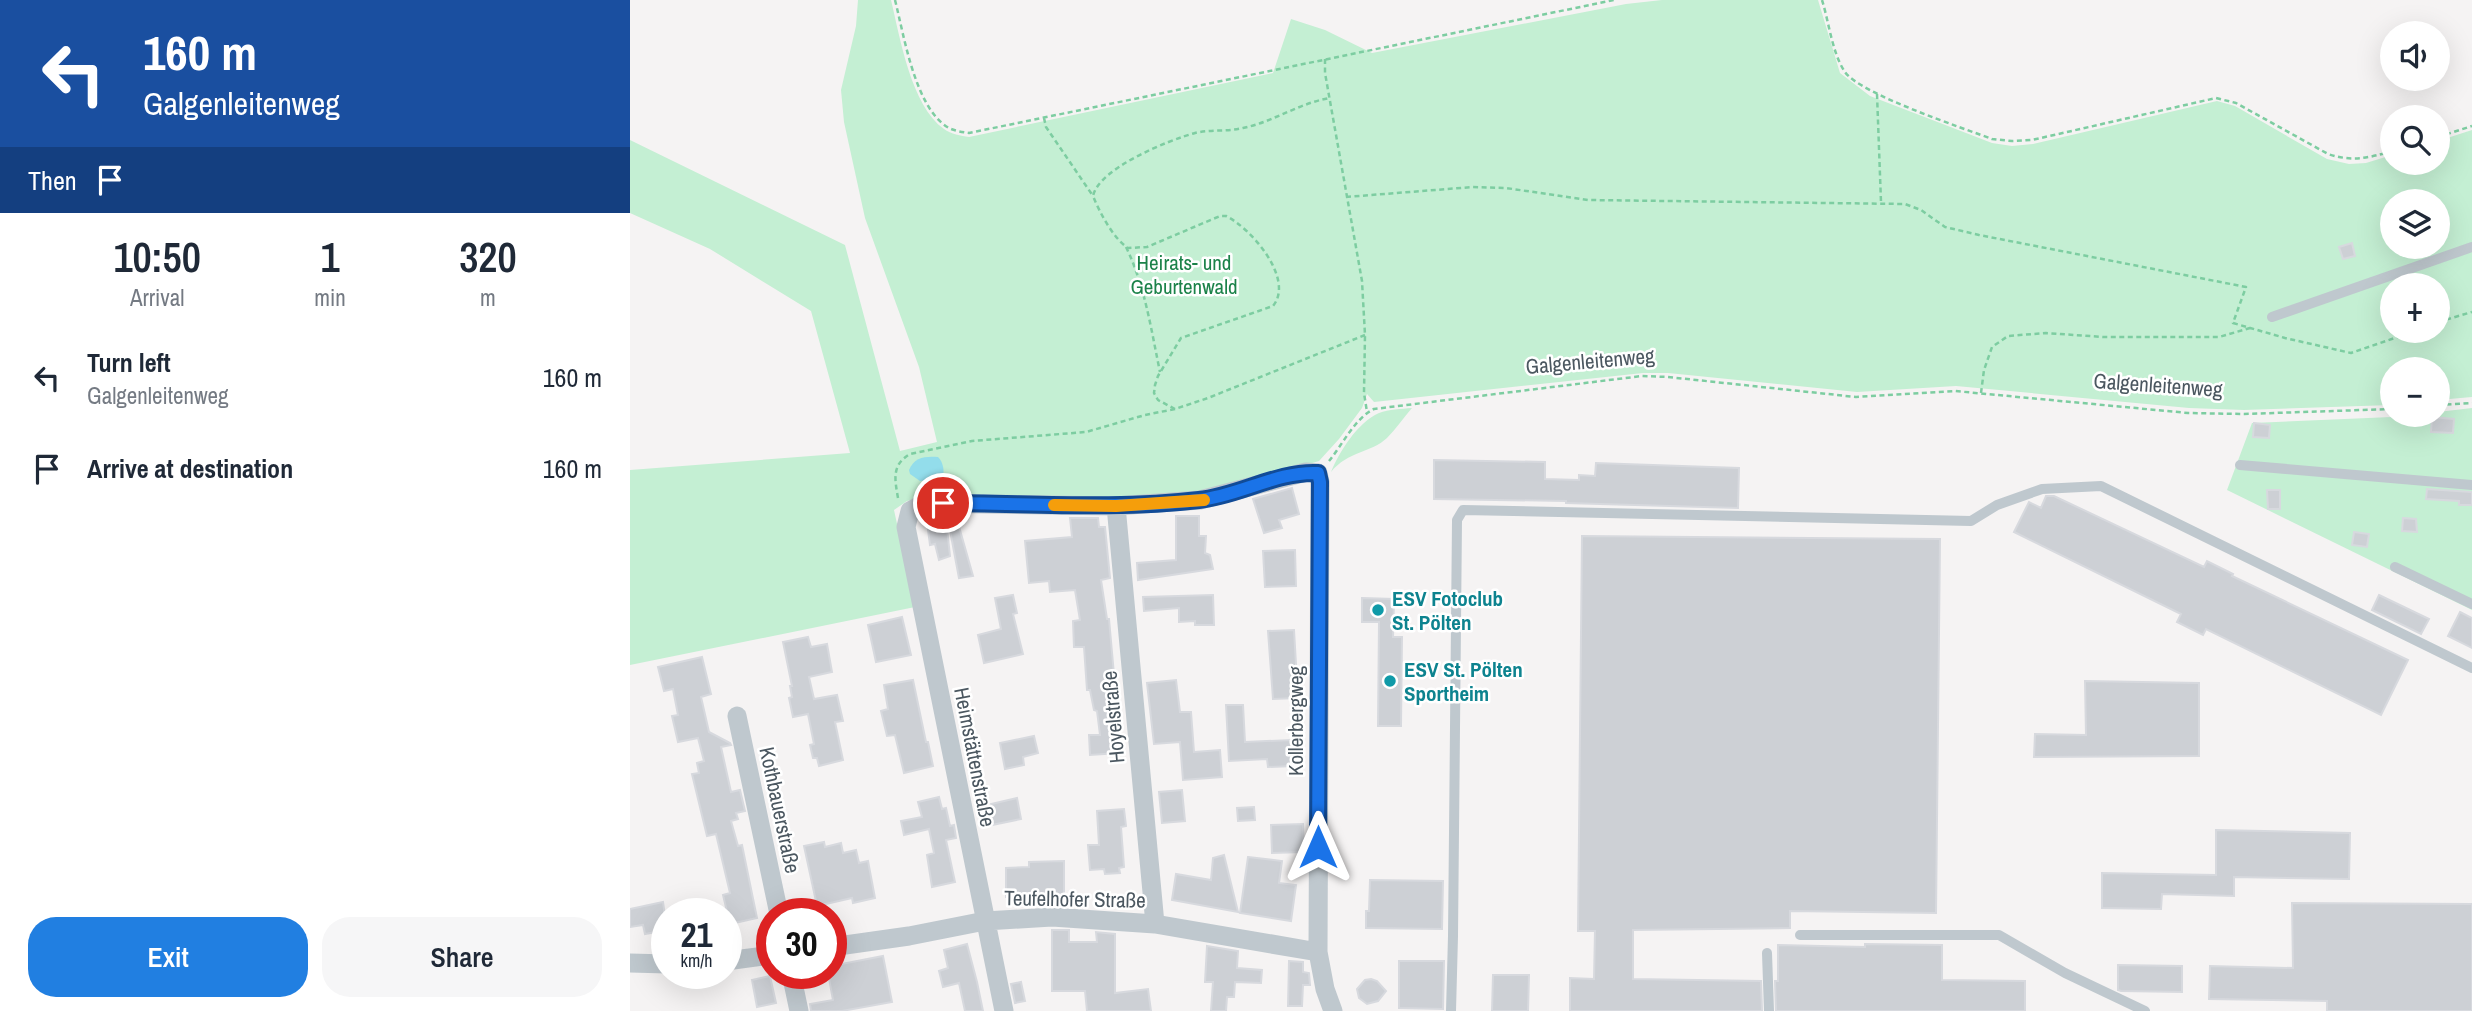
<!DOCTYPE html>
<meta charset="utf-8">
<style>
:root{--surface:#fff;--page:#f6f6f7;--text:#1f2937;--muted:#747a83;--accent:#217fe1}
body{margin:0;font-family:"Archivo Narrow",sans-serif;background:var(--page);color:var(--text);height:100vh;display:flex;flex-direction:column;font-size:26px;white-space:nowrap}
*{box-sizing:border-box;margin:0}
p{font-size:23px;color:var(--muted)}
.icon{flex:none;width:38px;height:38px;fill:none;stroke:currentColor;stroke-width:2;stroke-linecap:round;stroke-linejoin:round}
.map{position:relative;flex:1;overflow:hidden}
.panel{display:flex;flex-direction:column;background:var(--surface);width:630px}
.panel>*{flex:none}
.top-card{background:#1a4fa0;color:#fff;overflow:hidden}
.controls{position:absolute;left:1750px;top:21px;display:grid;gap:14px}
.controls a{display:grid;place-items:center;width:70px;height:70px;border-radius:50%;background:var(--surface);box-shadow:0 7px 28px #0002;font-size:35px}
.speed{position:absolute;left:21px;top:898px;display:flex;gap:14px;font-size:35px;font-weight:700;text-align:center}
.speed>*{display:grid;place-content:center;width:91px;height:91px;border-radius:50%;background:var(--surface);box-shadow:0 7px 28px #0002;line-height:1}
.speed small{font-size:18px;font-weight:400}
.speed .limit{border:10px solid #d22;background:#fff;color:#111}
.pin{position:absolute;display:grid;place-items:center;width:60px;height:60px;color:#fff;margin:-30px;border:4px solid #fff;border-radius:50%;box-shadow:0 2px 7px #0007}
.me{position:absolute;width:77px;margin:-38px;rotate:0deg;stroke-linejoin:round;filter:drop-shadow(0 0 5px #0008)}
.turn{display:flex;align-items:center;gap:24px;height:147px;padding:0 28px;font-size:32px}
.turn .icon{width:91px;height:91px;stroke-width:2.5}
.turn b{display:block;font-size:49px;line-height:60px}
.then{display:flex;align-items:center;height:66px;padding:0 28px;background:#0003;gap:14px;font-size:26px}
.eta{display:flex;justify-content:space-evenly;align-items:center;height:119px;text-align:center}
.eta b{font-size:42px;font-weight:600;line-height:49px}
.button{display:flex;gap:14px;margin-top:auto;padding:14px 28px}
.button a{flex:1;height:80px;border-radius:28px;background:var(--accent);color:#fff;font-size:28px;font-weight:600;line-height:80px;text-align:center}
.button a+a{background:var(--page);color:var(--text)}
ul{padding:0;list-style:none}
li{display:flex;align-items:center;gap:21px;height:91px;padding:0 28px}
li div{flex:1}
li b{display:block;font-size:26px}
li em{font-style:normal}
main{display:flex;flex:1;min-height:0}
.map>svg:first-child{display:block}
.green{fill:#c4efd3;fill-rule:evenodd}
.water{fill:#93ddeb}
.building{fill:#cdd0d5;stroke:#d7d9de;stroke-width:2}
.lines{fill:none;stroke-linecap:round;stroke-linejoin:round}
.path{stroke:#7dcda1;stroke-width:2.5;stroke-dasharray:5 3.5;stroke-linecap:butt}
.lane{stroke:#bfc8ce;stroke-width:10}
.street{stroke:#bfc8ce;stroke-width:19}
.route-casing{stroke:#114b97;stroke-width:18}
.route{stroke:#1a73e8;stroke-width:12}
.slow{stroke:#f59e0b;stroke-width:12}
.culture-dot{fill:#0f9aa8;stroke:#fff;stroke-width:2.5}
.labels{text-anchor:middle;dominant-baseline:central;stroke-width:5;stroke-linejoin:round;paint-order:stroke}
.park-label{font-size:21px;fill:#1b8249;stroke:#fff}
.street-label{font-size:21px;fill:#4b5760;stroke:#fff}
.culture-label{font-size:21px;font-weight:bold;fill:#0d838f;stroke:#fff;text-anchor:start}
</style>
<main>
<section class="panel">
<div class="top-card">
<div class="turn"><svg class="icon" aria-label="left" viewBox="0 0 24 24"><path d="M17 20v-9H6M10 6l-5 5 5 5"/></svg><div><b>160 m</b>Galgenleitenweg</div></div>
<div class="then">Then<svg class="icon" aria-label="arrive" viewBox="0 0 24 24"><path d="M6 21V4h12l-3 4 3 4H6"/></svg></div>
</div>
<div class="eta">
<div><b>10:50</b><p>Arrival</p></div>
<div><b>1</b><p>min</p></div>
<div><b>320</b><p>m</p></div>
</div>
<ul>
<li><svg class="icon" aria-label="left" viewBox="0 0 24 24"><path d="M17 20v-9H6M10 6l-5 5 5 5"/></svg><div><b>Turn left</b><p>Galgenleitenweg</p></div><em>160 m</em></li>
<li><svg class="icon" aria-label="arrive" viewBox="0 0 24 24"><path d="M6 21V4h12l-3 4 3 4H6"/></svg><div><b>Arrive at destination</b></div><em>160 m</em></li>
</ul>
<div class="button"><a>Exit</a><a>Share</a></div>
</section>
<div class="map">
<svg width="1842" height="1011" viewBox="0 0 1842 1011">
<rect width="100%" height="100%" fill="#f5f3f3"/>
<path class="green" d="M228 0H261C270 37 281 106 314 129 321 134 331 136 339 137L643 73 661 19 695 30 742 53 996 4 1032 0H1188L1210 73 1240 96 1362 143 1382 146 1403 144 1587 101 1605 106 1697 159 1719 164 1736 163 1762 155V163H1808V141L1842 130V397L1808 400V369H1762V405L1614 410 1559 408 1326 386 1227 392 1038 373H1013L744 402 737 394 732 408 709 439 689 461 580 494 485 500 291 497 277 501 264 510 285 607 0 665V470L220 453 181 311 80 249 0 213V140L215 245 270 451 307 442 289 367 235 218 214 122 211 90 226 26ZM1762 201H1808V247H1762ZM1762 285H1808V331H1762Z
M782 408C774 417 766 429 757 438 741 453 718 451 701 472 710 451 727 423 749 413 759 409 771 409 782 408Z
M1842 408V610L1597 490 1622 423 1808 415V412Z"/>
<path class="water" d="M308 457C313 461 316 474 311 479L290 481 280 474 279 470C284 457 296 456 308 457Z"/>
<path class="building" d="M1722 243 1725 256 1713 259 1709 247Z
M1802 417 1824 419 1823 433 1801 432Z
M1624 423 1640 425 1639 438 1623 437Z
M804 460 915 462V479L949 480V475L965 476 966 463 1109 468 1108 508 936 503V501L804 499Z
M662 488 669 514 649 520 652 528 634 533 623 499Z
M1797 489 1842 492V505H1829V501L1796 499Z
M1637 490H1650V509H1638Z
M1416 496H1424L1574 567 1577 561 1603 574 1602 576 1778 660 1751 715 1576 629 1573 635 1547 622 1551 614 1384 532 1399 502 1411 508Z
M546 516H569V536H576L575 553 580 555 583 569 508 580 507 563 546 560Z
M440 518H468L469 527H475L480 578 471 580 477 619H479L486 697 485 734H488L489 753 460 755 459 735H470L467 711 464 710 460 690H457L454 647H444L443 621 450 620 445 590 420 592 419 581 399 583 395 541 442 537Z
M1773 518 1786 519 1787 532 1772 531Z
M316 519 320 556 309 560 305 544 300 545 297 522Z
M328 523 343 576 329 578 319 525Z
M1724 532 1739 534 1737 547 1722 545Z
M952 536 1310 539 1306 913 1160 911V928L1003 930V979L1131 981 1132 1011H940V978L964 979 965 931H948Z
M665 550 666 586 635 587 633 551Z
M383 595 387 613 383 614 393 654 354 663 348 635 371 629 365 598Z
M583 595 584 625H565V621L549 622V608L514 611 513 597Z
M1749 595 1799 619 1791 634 1742 610Z
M732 598 764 599 763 637H772L771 726H748L749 622H732Z
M1830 612 1842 618V648L1818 636Z
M272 617 281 655 246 662 238 625Z
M664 630 668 698 643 699 638 631Z
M178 637 181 647 197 644 202 672 179 677 184 699 207 695 213 721 205 722 213 760 189 766 187 758H183L180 745 184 744 178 714 163 717 159 698 162 697 160 686H162L153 642Z
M72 657 81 694 71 697 79 732 100 743 101 745 91 747 101 792 110 790 115 811 106 813 108 819 101 821 108 846 112 845 127 918 100 924 93 895 100 893 86 834 77 836 62 774 69 773 67 763 74 761 68 738 48 742 42 716 48 715 43 689 34 691 28 667Z
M283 680 296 742H298L303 766 274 773 265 735 257 736 251 711 258 709 254 685Z
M546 680 550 712H561L564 752 590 750 592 777 553 780 550 742 524 744 517 683Z
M1455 681 1569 683V756L1404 757 1405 734 1456 735Z
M596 705H613L615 742 662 740 663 766 638 767 637 759 599 761Z
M404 736 408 753 393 757 394 765 375 769 370 743Z
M552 790 555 821 532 823 529 792Z
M309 797 312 809 316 808 320 826 324 825 326 838 316 840 325 882 302 887 297 855 304 853 299 829 274 835 271 821 292 817 288 802Z
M387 798 391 819 362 825 357 805Z
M624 807 625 820 608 821 607 808Z
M494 809 496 826 491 827 494 867 489 868 490 873 475 874 474 869 460 870 458 845H469L467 811Z
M673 824 674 852 642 853 641 825Z
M1586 830 1720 833 1719 879 1604 877V896L1532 894 1531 909 1472 908V873L1586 875Z
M194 842 195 847 211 843 213 853 226 850 229 863 238 861 245 898 223 903 222 898 187 906 174 846Z
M594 855 608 912 542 900 546 874 581 880 583 858Z
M618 857 652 861 649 883 666 885 661 921 610 913Z
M434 861V894H396V898L376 897V868L399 867V862Z
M740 880 813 881 812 929 736 928V911H739Z
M33 902 37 930 15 934 13 925 0 927V909Z
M1662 903 1842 904V1011H1697V1001L1579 999 1580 966 1663 968Z
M422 930H439V942H467L466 932 485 934V993L518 989 521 1011H457L455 991H422Z
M337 944 347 982 353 1011H335L329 983 313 987 309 971 318 968 314 950Z
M1235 944 1312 945V980L1395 981V1011H1146L1145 981H1148V945L1235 947Z
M577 946 608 951 607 968 632 970 631 983 605 982 604 997H597L596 1011H581L583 982H575Z
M253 956 262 1002 212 1011H181L180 1004 203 1000 198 973H201V966Z
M659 961 673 962V972L679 973 680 985H673L672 1006H658Z
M769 961H814L813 1009 769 1008Z
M1488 965 1552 966V992L1491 991 1488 990Z
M863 975H899L898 1011H862Z
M140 976 146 1003 127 1007 122 980Z
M741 979 747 981 756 991 748 1001 737 1004 729 998 727 989 735 980Z
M391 982 395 1001 385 1003 381 984Z"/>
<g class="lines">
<path class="path" d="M265 0C274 35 285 109 319 128 325 131 332 132 339 133L984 0
M1192 0C1199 22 1202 53 1215 72 1230 94 1333 128 1362 139L1382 141 1402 140 1586 98 1606 103 1698 154C1722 162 1739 158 1762 151
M695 59V73L732 281 735 335 734 393 737 412
M1247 94 1251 202
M414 118 416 127 463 196
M1808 137 1842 126
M716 197 843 187 876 188 958 200 1275 204 1291 210 1315 227 1349 235 1616 287 1603 323 1655 338 1721 353 1785 331
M496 247C515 286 521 329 530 372
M1808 322 1842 312
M1351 393 1354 370 1362 347 1378 336 1416 333 1473 337H1589L1620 328
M1808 405 1842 403
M545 409 528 400 524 393 525 385 528 376 551 338 643 306C665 279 621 228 596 216H590L517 247 498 248C483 238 470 213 463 196 469 168 539 140 565 133 581 129 597 132 613 128 643 122 669 103 700 98
M699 461C713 444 725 418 744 409L1012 376 1038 377 1226 397 1325 391 1558 413 1614 414 1762 409
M268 498C265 480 261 465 280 454L342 441 456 432 515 415 545 409 578 398 735 335"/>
<path class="lane" d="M1642 317 1842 247
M1610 465 1842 485
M1765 567 1842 604
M1170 935H1369L1435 973 1515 1011
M1137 953 1139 1011
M821 1011 823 936 827 520 833 510 1341 521 1367 505 1412 489 1471 486 1842 668"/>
<path class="street" d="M486 506 525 924
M107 716 149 914
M201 947 279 936 355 921 422 917 525 924 688 952
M96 961 142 955
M0 963 37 964
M161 973 169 1011
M374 1011 276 527 280 511 295 503 486 506 570 500 676 472 688 473 690 482 688 952 695 989 703 1011"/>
</g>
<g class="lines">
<g class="route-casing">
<path id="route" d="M313 503C399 503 484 510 569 500 609 496 647 471 688 473L690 482 688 847"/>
</g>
<use href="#route" class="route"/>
<path class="slow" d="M424 505 486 506 574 500"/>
</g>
<g class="culture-dot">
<circle cx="748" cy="610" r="7"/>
<circle cx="760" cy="681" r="7"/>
</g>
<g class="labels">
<g class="park-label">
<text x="554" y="262">Heirats- und<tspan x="554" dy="24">Geburtenwald</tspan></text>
</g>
<g class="street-label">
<text transform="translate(960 361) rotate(-5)">Galgenleitenweg</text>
<text transform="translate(1528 385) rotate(4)">Galgenleitenweg</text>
<text transform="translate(483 717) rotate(-95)">Hoyelstraße</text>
<text transform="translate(665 721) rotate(-90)">Kollerbergweg</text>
<text transform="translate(345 757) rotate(79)">Heimstättenstraße</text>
<text transform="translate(150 810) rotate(78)">Kothbauerstraße</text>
<text transform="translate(445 899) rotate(1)">Teufelhofer Straße</text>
</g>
<g class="culture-label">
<text x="762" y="598">ESV Fotoclub<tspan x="762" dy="24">St. Pölten</tspan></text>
<text x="774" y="669">ESV St. Pölten<tspan x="774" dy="24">Sportheim</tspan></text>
</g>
</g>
</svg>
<div class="controls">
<a><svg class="icon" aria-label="sound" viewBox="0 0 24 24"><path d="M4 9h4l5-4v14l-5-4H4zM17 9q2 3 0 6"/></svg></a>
<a><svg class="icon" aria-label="search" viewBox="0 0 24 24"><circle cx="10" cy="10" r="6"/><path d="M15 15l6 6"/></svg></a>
<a><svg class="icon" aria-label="layers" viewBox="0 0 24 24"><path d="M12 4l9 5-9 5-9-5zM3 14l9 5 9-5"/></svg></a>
<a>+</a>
<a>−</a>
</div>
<div class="speed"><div>21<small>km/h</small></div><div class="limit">30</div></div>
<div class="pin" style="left:313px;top:503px;background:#d93025"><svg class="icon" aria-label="arrive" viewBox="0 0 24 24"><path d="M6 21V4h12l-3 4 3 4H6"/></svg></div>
<svg class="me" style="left:688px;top:847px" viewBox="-20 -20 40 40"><path d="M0-17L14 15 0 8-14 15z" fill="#1a73e8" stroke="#fff" stroke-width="4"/></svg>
</div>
</main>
